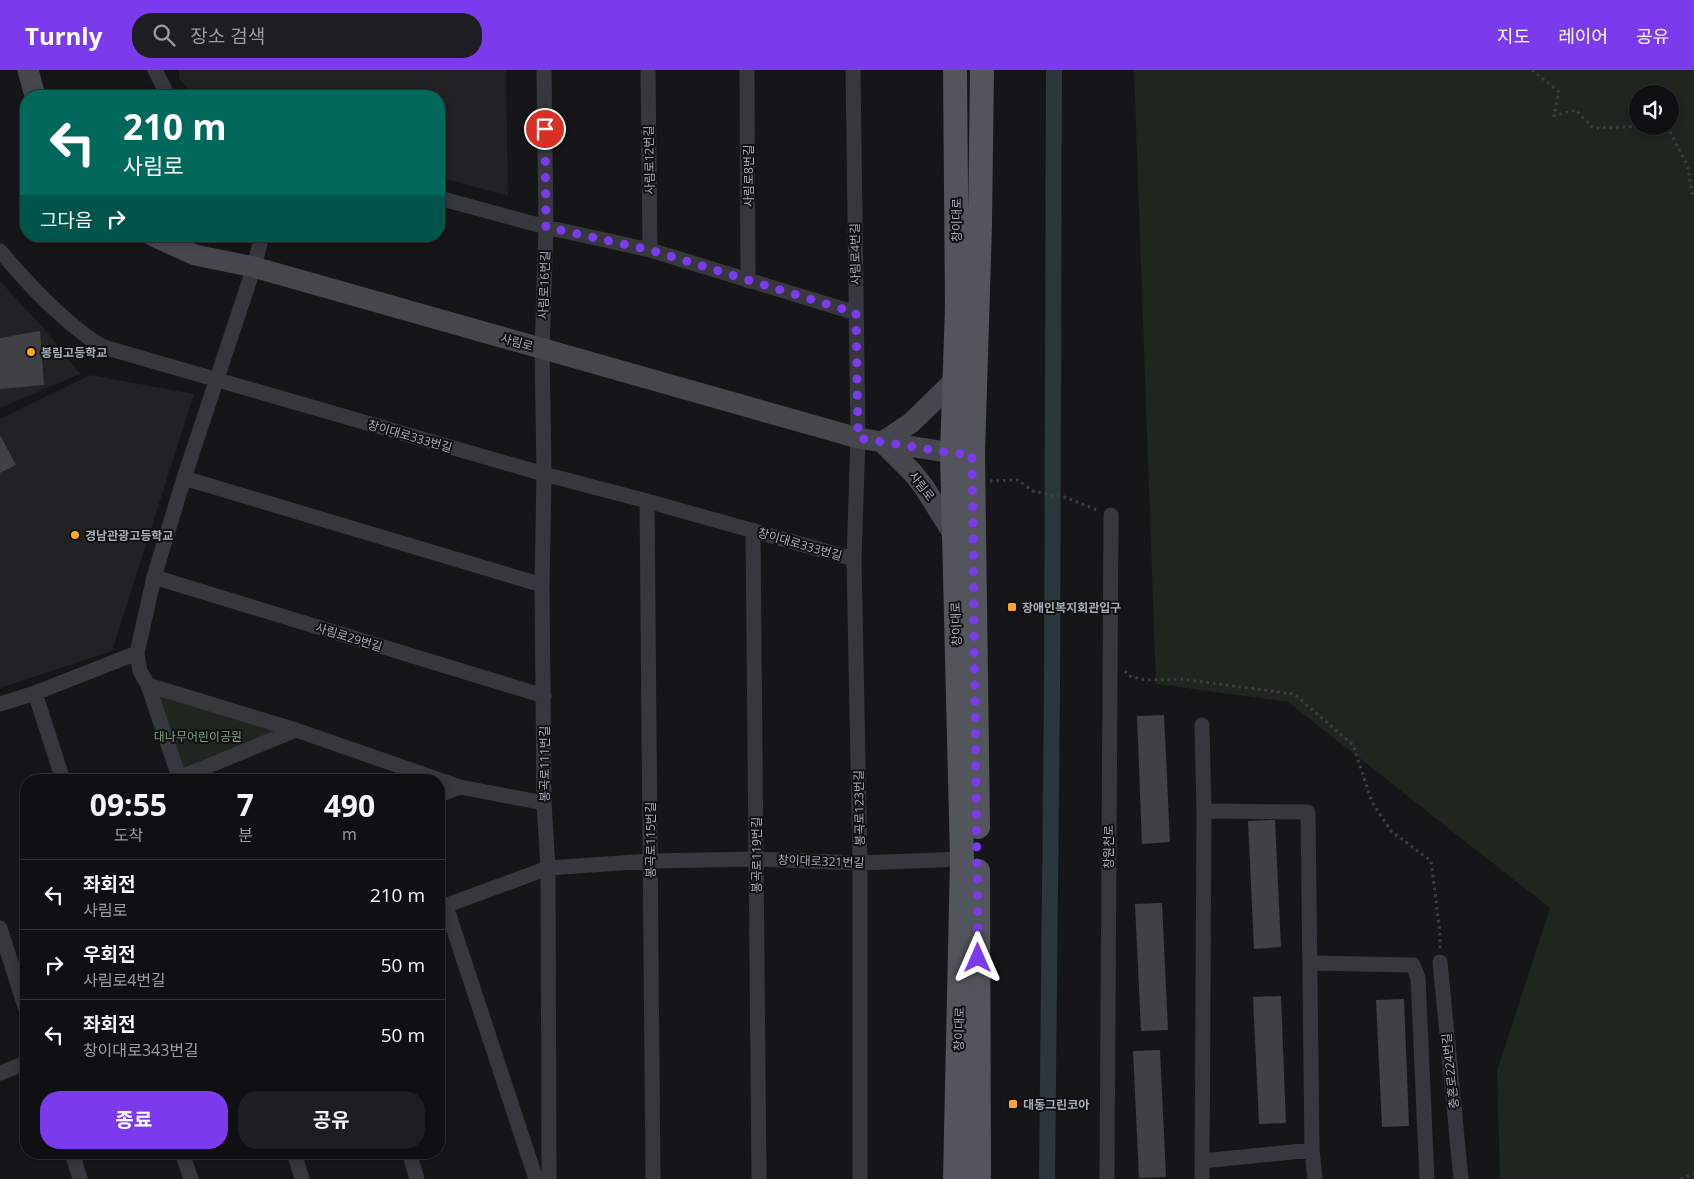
<!DOCTYPE html>
<html lang="ko">
<meta charset="utf-8">
<style>
:root{--surface:#101012;--page:#1e1e20;--text:#f1f3f6;--muted:#9c9d9f;--line:#303032;--accent:#7c3aed}
body{margin:0;font-family:"Open Sans","Noto Sans KR",sans-serif;background:var(--page);color:var(--text);height:100vh;display:flex;flex-direction:column;font-size:19px;white-space:nowrap}
*{box-sizing:border-box;margin:0}
p{font-size:16px;color:var(--muted)}
.icon{flex:none;width:28px;height:28px;fill:none;stroke:currentColor;stroke-width:2;stroke-linecap:round;stroke-linejoin:round}
.map{position:relative;flex:1;overflow:hidden}
.drawer{position:absolute;left:20px;top:704px;width:425px;height:385px;display:flex;flex-direction:column;background:var(--surface);border-radius:20px;box-shadow:0 2px 8px #0003,0 0 0 1px var(--line)}
.drawer>*{flex:none}
.guide{position:absolute;left:20px;top:20px;width:425px;height:152px;border-radius:20px;box-shadow:0 2px 8px #0003,0 0 0 1px var(--line);background:#00695c;color:#fff;overflow:hidden}
.buttons{position:absolute;left:1629px;top:15px;display:grid;gap:10px}
.buttons a{display:grid;place-items:center;width:50px;height:50px;border-radius:50%;background:var(--surface);box-shadow:0 2px 8px #0003,0 0 0 1px var(--line);font-size:25px}
.pin{position:absolute;display:grid;place-items:center;width:42px;height:42px;color:#fff;margin:-21px;border:2px solid #fff;border-radius:50%;box-shadow:0 1px 5px #0007}
.me{position:absolute;width:55px;margin:-28px;rotate:0deg;stroke-linejoin:round;filter:drop-shadow(0 0 4px #0008)}
.turn{display:flex;align-items:center;gap:18px;height:105px;padding:0 20px;font-size:22px}
.turn .icon{width:65px;height:65px;stroke-width:2.5}
.turn b{display:block;font-size:35px;line-height:42px}
.then{display:flex;align-items:center;height:48px;padding:0 20px;background:#0003;gap:10px;font-size:19px}
.eta{display:flex;justify-content:space-evenly;align-items:center;height:85px;text-align:center}
.eta b{font-size:30px;font-weight:700;line-height:35px}
.cta{display:flex;gap:10px;margin-top:auto;padding:10px 20px}
.cta a{flex:1;height:58px;border-radius:20px;background:var(--accent);color:#fff;font-size:20px;font-weight:700;line-height:58px;text-align:center}
.cta a+a{background:var(--page);color:var(--text)}
ul{padding:0;list-style:none}
li{display:flex;align-items:center;gap:15px;height:70px;padding:0 20px;border-top:1px solid var(--line)}
li div{flex:1}
li b{display:block;font-size:19px}
li em{font-style:normal}
header{display:flex;align-items:center;gap:30px;box-sizing:border-box;height:70px;padding:0 25px;background:var(--accent);color:#fff}
header strong{font-size:24px}
nav{display:flex;gap:28px;margin-inline-start:auto;font-size:18px}
.search{width:350px;height:45px;background:var(--page);display:flex;align-items:center;gap:12px;box-sizing:border-box;padding:0 18px;border-radius:20px;color:var(--muted);font-size:19px}
.map>svg:first-child{display:block}
.built{fill:#222225}
.green{fill:#1e261e;fill-rule:evenodd}
.lines{fill:none;stroke-linecap:round;stroke-linejoin:round}
.canal{stroke:#2b363d;stroke-width:16}
.building{fill:#404145}
.path{stroke:#3d3f44;stroke-width:3;stroke-dasharray:2.5 4;stroke-linecap:butt}
.street{stroke:#37383d;stroke-width:15}
.secondary{stroke:#45474d;stroke-width:21}
.primary{stroke:#53555c;stroke-width:24}
.route{stroke:#7c3aed;stroke-width:9;stroke-dasharray:0 16.2}
.poi-dot{fill:#faa52c;stroke:#111113;stroke-width:2}
.labels{text-anchor:middle;dominant-baseline:central;stroke-width:4;stroke-linejoin:round;paint-order:stroke}
.street-label{font-size:12px;fill:#a7aeb9;stroke:#111113}
.poi-label{font-size:12px;font-weight:bold;fill:#a7aeb9;stroke:#111113;text-anchor:start}
.park-label{font-size:12px;fill:#7ea57d;stroke:#111113}
</style>
<header>
<strong>Turnly</strong>
<div class="search"><svg class="icon" aria-label="search" viewBox="0 0 24 24"><circle cx="10" cy="10" r="6"/><path d="M15 15l6 6"/></svg>장소 검색</div>
<nav><a>지도</a><a>레이어</a><a>공유</a></nav>
</header>
<div class="map">
<svg width="1694" height="1109" viewBox="0 0 1694 1109">
<rect width="100%" height="100%" fill="#161618"/>
<path class="built" d="M179 0H506L508 126 439 107V26H195L179 9Z
M0 211 46 261 80 304 0 338Z
M90 305 194 324 112 581 0 618V349Z"/>
<path class="green" d="M1134 0H1694V1109H1500L1497 1001 1550 838 1288 632 1156 614ZM1638 24H1670V56H1638Z
M155 624 282 661 181 704Z"/>
<g class="lines">
<path class="canal" d="M1047 1109 1052 623 1054 0"/>
</g>
<path class="building" d="M40 261 44 315 0 319V268Z
M0 365 16 395 0 403Z
M1164 645 1170 772 1142 774 1137 646Z
M1275 750 1281 877 1254 879 1248 751Z
M1162 833 1168 960 1141 961 1135 834Z
M1281 926 1286 1053 1259 1054 1253 927Z
M1404 929 1409 1056 1382 1057 1376 930Z
M1160 980 1166 1107 1139 1108 1133 981Z"/>
<g class="lines">
<path class="path" d="M1532 0 1559 22 1554 46 1576 40 1593 58 1656 56
M1667 56 1688 97 1692 123 1694 126
M990 411 1018 410 1033 421 1053 426H1062L1097 440
M1125 601 1129 606 1146 610 1181 609 1294 624 1353 675 1372 732 1391 761 1431 791 1440 862V879
M1681 1109 1694 1104"/>
<path class="street" d="M155 0 168 26
M544 0 546 157 542 279 544 404 542 515 544 733 548 798 549 1109
M648 0 650 180
M747 0 748 211
M853 0 858 368 854 489 860 793V1109
M439 128 546 157 650 180 856 243
M0 181C24 209 50 238 80 261 89 268 97 275 107 278L544 404 647 431 854 489
M184 408 542 515
M647 431 653 1109
M753 460 759 1109
M154 507 544 626
M148 615 296 660 460 717 544 733
M35 623 63 710
M0 634 35 623 137 583
M1202 655 1204 741 1202 1109
M179 708 296 660
M180 710 148 615 140 601 137 583 154 507 184 408 254 197 262 166
M439 725 460 717
M1204 741 1308 742 1312 1080 1315 1109
M446 836 536 1109
M439 838 548 798 650 791 756 789 860 793 962 789
M0 858 26 940
M1440 892 1461 1109
M1310 893 1413 895 1418 908 1427 1109
M0 1003 26 993
M72 1082 80 1109
M182 1082 191 1109
M294 1082 302 1109
M409 1082 417 1109
M1202 1091 1312 1080
M1107 1109 1111 445"/>
<path class="secondary" d="M28 0 35 26
M153 166 195 185 254 197 858 368 952 383 968 384
M882 372 913 403 924 417 954 465
M882 372 911 353 954 311"/>
<path class="primary" d="M955 0 957 237 952 383 962 789 955 1109
M978 757 973 384 980 154 982 0
M978 801 979 1109"/>
</g>
<g class="lines">
<path class="route" d="M545 59 546 157 650 180 856 243 858 368 952 383 972 384 978 888"/>
</g>
<g class="poi-dot">
<circle cx="31" cy="282" r="5"/>
<circle cx="75" cy="465" r="5"/>
<rect x="1007" y="532" width="10" height="10" rx="2.5"/>
<rect x="1008" y="1029" width="10" height="10" rx="2.5"/>
</g>
<g class="labels">
<g class="street-label">
<text transform="translate(649 90) rotate(-91)">사림로12번길</text>
<text transform="translate(748 106) rotate(-90)">사림로8번길</text>
<text transform="translate(956 150) rotate(-90)">창이대로</text>
<text transform="translate(855 184) rotate(-91)">사림로4번길</text>
<text transform="translate(544 215) rotate(-88)">사림로16번길</text>
<text transform="translate(517 272) rotate(16)">사림로</text>
<text transform="translate(410 366) rotate(16)">창이대로333번길</text>
<text transform="translate(922 416) rotate(53)">사림로</text>
<text transform="translate(800 474) rotate(16)">창이대로333번길</text>
<text transform="translate(956 554) rotate(-92)">창이대로</text>
<text transform="translate(349 567) rotate(17)">사림로29번길</text>
<text transform="translate(544 694) rotate(-90)">봉곡로111번길</text>
<text transform="translate(859 738) rotate(-91)">봉곡로123번길</text>
<text transform="translate(650 770) rotate(-90)">봉곡로115번길</text>
<text transform="translate(1108 777) rotate(-90)">창원천로</text>
<text transform="translate(756 785) rotate(-90)">봉곡로119번길</text>
<text transform="translate(821 791) rotate(2)">창이대로321번길</text>
<text transform="translate(959 959) rotate(-89)">창이대로</text>
<text transform="translate(1450 1001) rotate(-96)">충혼로224번길</text>
</g>
<g class="poi-label">
<text x="41" y="282">봉림고등학교</text>
<text x="85" y="465">경남관광고등학교</text>
<text x="1022" y="537">장애인복지회관입구</text>
<text x="1023" y="1034">대동그린코아</text>
</g>
<g class="park-label">
<text x="198" y="666">대나무어린이공원</text>
</g>
</g>
</svg>
<div class="buttons">
<a><svg class="icon" aria-label="sound" viewBox="0 0 24 24"><path d="M4 9h4l5-4v14l-5-4H4zM17 9q2 3 0 6"/></svg></a>
</div>
<div class="pin" style="left:545px;top:59px;background:#d93025"><svg class="icon" aria-label="arrive" viewBox="0 0 24 24"><path d="M6 21V4h12l-3 4 3 4H6"/></svg></div>
<svg class="me" style="left:978px;top:888px" viewBox="-20 -20 40 40"><path d="M0-17L14 15 0 8-14 15z" fill="#7c3aed" stroke="#fff" stroke-width="4"/></svg>
<div class="guide">
<div class="turn"><svg class="icon" aria-label="left" viewBox="0 0 24 24"><path d="M17 20v-9H6M10 6l-5 5 5 5"/></svg><div><b>210 m</b>사림로</div></div>
<div class="then">그다음<svg class="icon" aria-label="right" viewBox="0 0 24 24"><path d="M7 20v-9h11M14 6l5 5-5 5"/></svg></div>
</div>
<section class="drawer">
<div class="eta">
<div><b>09:55</b><p>도착</p></div>
<div><b>7</b><p>분</p></div>
<div><b>490</b><p>m</p></div>
</div>
<ul>
<li><svg class="icon" aria-label="left" viewBox="0 0 24 24"><path d="M17 20v-9H6M10 6l-5 5 5 5"/></svg><div><b>좌회전</b><p>사림로</p></div><em>210 m</em></li>
<li><svg class="icon" aria-label="right" viewBox="0 0 24 24"><path d="M7 20v-9h11M14 6l5 5-5 5"/></svg><div><b>우회전</b><p>사림로4번길</p></div><em>50 m</em></li>
<li><svg class="icon" aria-label="left" viewBox="0 0 24 24"><path d="M17 20v-9H6M10 6l-5 5 5 5"/></svg><div><b>좌회전</b><p>창이대로343번길</p></div><em>50 m</em></li>
</ul>
<div class="cta"><a>종료</a><a>공유</a></div>
</section>
</div>
